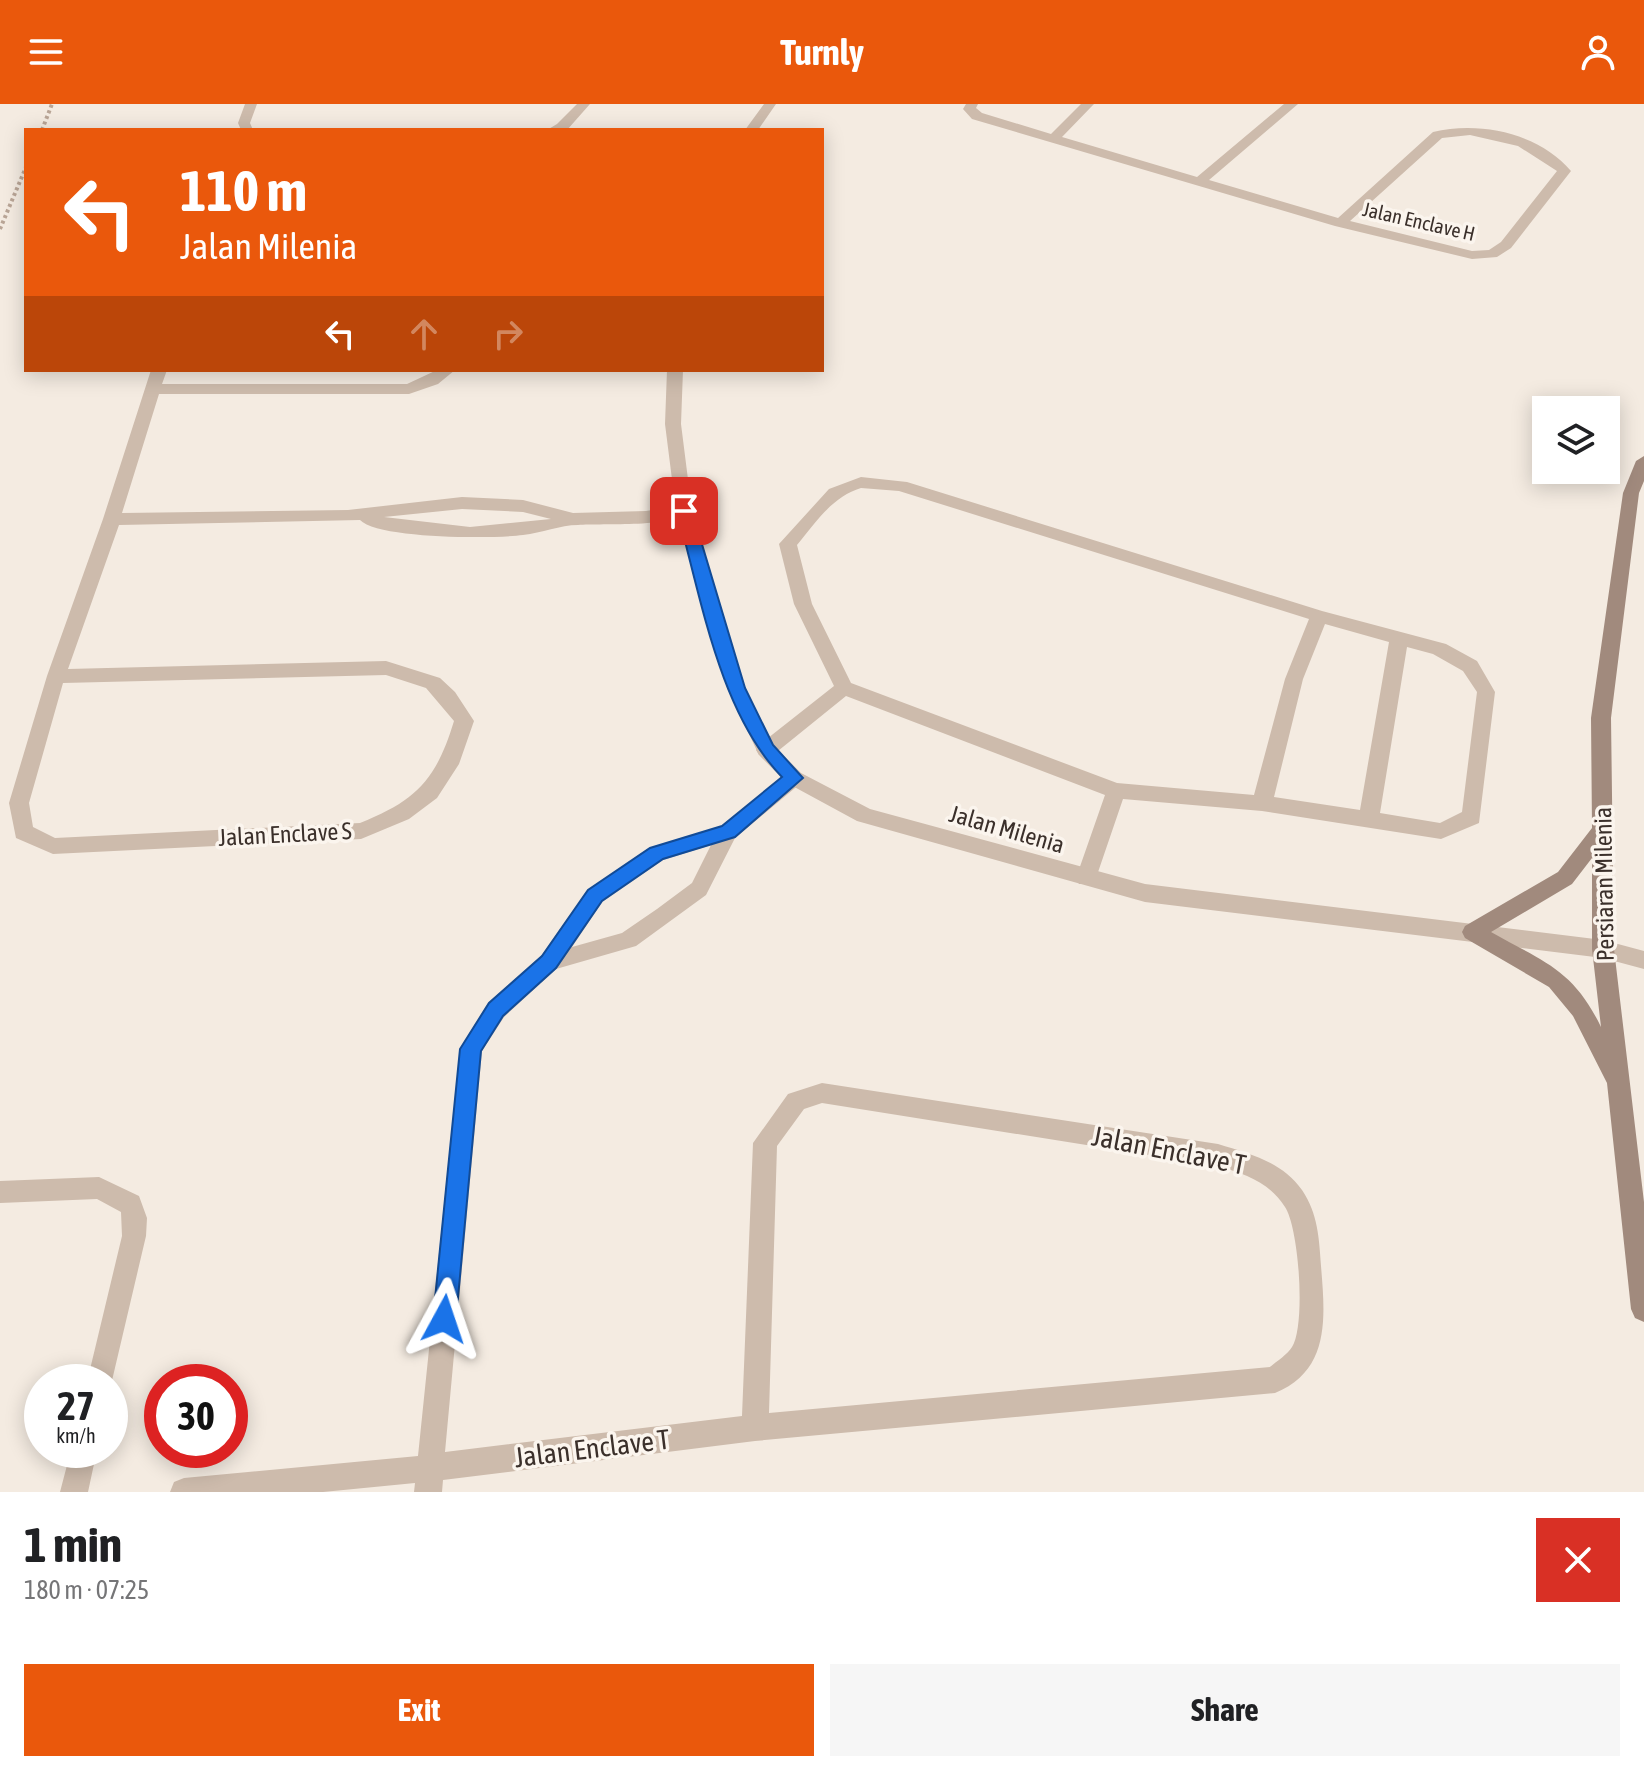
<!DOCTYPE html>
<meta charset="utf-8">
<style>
:root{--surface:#fff;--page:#f6f6f6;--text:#202124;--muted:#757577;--accent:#ea580c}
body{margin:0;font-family:"Asap Condensed",sans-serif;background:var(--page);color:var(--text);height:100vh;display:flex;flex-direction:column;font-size:30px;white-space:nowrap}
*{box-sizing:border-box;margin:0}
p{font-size:26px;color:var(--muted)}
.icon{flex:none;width:44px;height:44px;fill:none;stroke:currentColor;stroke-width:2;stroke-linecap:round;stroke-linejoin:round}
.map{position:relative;height:1388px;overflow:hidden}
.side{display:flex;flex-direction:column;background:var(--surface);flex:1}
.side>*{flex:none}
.hud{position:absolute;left:24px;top:24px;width:800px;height:244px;border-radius:0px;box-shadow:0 4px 20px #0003;background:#ea580c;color:#fff;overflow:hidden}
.fabs{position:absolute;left:1532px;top:292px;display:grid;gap:16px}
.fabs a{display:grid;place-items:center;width:88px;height:88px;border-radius:0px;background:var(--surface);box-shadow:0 4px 20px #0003;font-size:40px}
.speed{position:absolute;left:24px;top:1260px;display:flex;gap:16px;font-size:40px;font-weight:700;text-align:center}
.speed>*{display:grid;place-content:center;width:104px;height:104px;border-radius:50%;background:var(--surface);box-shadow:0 4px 20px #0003;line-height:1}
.speed small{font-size:20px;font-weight:400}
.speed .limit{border:12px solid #d22;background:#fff;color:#111}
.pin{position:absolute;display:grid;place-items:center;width:68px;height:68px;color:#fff;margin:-34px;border-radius:16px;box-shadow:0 4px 12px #0006}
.me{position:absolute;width:88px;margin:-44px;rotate:5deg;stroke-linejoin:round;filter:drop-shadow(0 0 6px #0008)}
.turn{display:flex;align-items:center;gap:28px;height:168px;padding:0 24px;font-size:36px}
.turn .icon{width:104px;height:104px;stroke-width:2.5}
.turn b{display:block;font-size:56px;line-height:68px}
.lanes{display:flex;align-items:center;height:76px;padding:0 24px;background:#0003;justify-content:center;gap:40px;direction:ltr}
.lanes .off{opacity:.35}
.round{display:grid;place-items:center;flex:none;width:84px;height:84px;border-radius:0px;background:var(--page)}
.summary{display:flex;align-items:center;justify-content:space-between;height:136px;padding:0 24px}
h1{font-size:48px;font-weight:700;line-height:60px}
.button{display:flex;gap:16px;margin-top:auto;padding:16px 24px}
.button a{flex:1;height:92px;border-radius:0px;background:var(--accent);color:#fff;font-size:32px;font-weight:700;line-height:92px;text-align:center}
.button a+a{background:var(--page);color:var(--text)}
header{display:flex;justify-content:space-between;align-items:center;height:104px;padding:0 24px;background:var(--accent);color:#fff;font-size:36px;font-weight:700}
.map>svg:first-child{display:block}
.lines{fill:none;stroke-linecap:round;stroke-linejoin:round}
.path{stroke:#b9a596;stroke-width:4;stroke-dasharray:3 3;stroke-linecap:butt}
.service{fill:#cdbbac;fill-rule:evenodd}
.minor{fill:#cdbbac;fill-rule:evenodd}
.tertiary{fill:#cdbbac;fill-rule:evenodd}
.secondary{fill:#a18a7d;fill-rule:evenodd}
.route{fill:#1a73e8;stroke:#114b97;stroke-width:2}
.labels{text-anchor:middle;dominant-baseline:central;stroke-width:7;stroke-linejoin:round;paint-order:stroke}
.far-street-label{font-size:20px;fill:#3b302b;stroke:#fbf5ee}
.street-label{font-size:24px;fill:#3b302b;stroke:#fbf5ee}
.near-street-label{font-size:28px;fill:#3b302b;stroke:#fbf5ee}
</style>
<header><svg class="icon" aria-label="menu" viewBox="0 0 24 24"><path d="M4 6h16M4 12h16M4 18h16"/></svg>Turnly<svg class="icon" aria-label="person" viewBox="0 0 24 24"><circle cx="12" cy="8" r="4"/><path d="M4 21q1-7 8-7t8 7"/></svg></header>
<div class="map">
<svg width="1644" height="1388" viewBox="0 0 1644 1388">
<rect width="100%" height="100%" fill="#f4ebe1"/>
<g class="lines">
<path class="path" d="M42 26 52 0
M0 125 26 63"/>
<path class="service" d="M861 373 907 378 1322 507 1446 540 1477 557 1495 588 1479 719 1441 735 1262 707 1123 695 1096 774 1093 780H1079L1076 774 1105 691 846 592 773 651H759L756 646 759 641 834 582 794 500 779 440 829 385ZM861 384 899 387 1309 515 1285 575 1254 691 1117 679 851 579 812 500 797 441C815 419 833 392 861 384ZM1325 520 1389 538 1360 706 1274 693 1303 575ZM1407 543 1433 550 1463 567 1477 588 1462 708 1440 719 1380 709Z"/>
<path class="minor" d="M245 0H257L250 19 253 26H241L238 19Z
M577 0H590L567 26H547L557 20Z
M966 0H978L976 4 982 9 1051 30 1081 0H1094L1062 33 1197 73 1284 0H1298L1209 76 1338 114 1433 28C1480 17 1539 29 1571 67L1511 144 1497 153 1472 155 1335 122 972 15 963 5ZM1470 31 1518 42 1557 67 1501 138 1489 146 1472 147 1350 117 1442 34Z
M151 266H167L162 280H407L437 266H455L438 280 409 290H159L122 409 348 406 462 393 523 396 573 409 646 407 684 401 692 407C677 424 602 419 578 421 560 421 542 429 523 431 494 435 378 435 360 416L119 421 68 565 386 557 440 574 455 588 474 617 459 660 437 694 409 715 361 735 53 750 16 734 9 699 47 572 103 415ZM462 405 523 408 551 415 470 423 384 413ZM386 571 426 584 454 617C436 676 417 696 360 719L55 734 33 723 29 699 63 579Z
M794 666 804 674 801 679 735 734 706 791 636 842 556 865 504 913 482 947 445 1348 742 1312 753 1039 788 990 822 979 1218 1040C1250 1050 1281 1057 1302 1086 1318 1110 1319 1134 1321 1162 1325 1212 1331 1266 1275 1289L755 1337 443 1376 442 1388H414L415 1379 323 1388H170L174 1378 184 1374 418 1352 460 945 488 899 541 852 588 786 649 744 721 722ZM711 741 692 779 657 805 622 829 572 843 602 798 663 756ZM822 999 1218 1062C1245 1070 1269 1078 1285 1103 1299 1124 1306 1221 1292 1243 1288 1250 1277 1257 1270 1263L769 1309 777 1042 804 1005Z
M99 1073 139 1092 147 1114 146 1132 110 1285V1278H87L122 1132 121 1108 97 1095 0 1099V1077Z
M71 1346H97L88 1388H60Z"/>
<path class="tertiary" d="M764 0H776L758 26H745Z
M667 266H683L681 320 692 407 745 584 773 641 801 669 870 705 1145 780 1603 836 1644 847V865L1603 854 1145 798 857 717 787 679 759 651 727 584 676 407 665 320Z"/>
<path class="secondary" d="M1644 352V377L1639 389 1611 614 1614 845 1644 1098V1218L1635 1214 1631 1205 1607 979 1573 912 1549 883 1465 834 1462 828 1465 822 1558 768 1592 724 1591 614 1623 389 1636 357ZM1592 754V845L1601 923C1573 865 1544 858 1491 828L1572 780Z"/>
</g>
<path class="route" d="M684 402 692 407 745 584 773 641 803 674 735 733 663 755 602 797 556 864 503 912 481 947 456 1215 452 1223 444 1226 436 1223 433 1215 460 945 489 899 542 852 588 786 650 744 722 722 782 673C719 608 701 493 677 407Z"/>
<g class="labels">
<g class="far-street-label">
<text transform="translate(1419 117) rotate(13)">Jalan Enclave H</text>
</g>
<g class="street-label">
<text transform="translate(1007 725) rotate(16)">Jalan Milenia</text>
<text transform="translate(285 730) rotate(-3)">Jalan Enclave S</text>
<text transform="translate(1604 780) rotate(-91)">Persiaran Milenia</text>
</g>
<g class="near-street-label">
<text transform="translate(1169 1046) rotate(11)">Jalan Enclave T</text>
<text transform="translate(592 1344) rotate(-7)">Jalan Enclave T</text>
</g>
</g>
</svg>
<div class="fabs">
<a><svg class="icon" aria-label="layers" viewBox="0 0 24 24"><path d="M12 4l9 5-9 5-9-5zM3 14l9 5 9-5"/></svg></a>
</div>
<div class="speed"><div>27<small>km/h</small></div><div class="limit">30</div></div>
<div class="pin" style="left:684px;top:407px;background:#d93025"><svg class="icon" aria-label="arrive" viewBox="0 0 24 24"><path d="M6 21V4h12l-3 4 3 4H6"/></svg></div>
<svg class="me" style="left:444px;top:1215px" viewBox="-20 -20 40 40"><path d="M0-17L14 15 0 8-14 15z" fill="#1a73e8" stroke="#fff" stroke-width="4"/></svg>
<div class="hud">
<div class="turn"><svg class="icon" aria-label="left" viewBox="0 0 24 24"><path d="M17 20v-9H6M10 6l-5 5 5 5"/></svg><div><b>110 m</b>Jalan Milenia</div></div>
<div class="lanes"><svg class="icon" aria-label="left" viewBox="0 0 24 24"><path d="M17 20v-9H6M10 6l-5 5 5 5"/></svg><svg class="icon off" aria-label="ahead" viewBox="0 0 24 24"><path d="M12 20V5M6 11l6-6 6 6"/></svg><svg class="icon off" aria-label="right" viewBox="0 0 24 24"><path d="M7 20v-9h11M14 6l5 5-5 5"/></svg></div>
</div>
</div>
<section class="side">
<div class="summary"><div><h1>1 min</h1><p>180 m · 07:25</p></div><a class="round" style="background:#d93025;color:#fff"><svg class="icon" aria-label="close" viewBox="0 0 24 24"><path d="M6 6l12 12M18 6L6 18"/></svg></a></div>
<div class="button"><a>Exit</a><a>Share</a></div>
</section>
